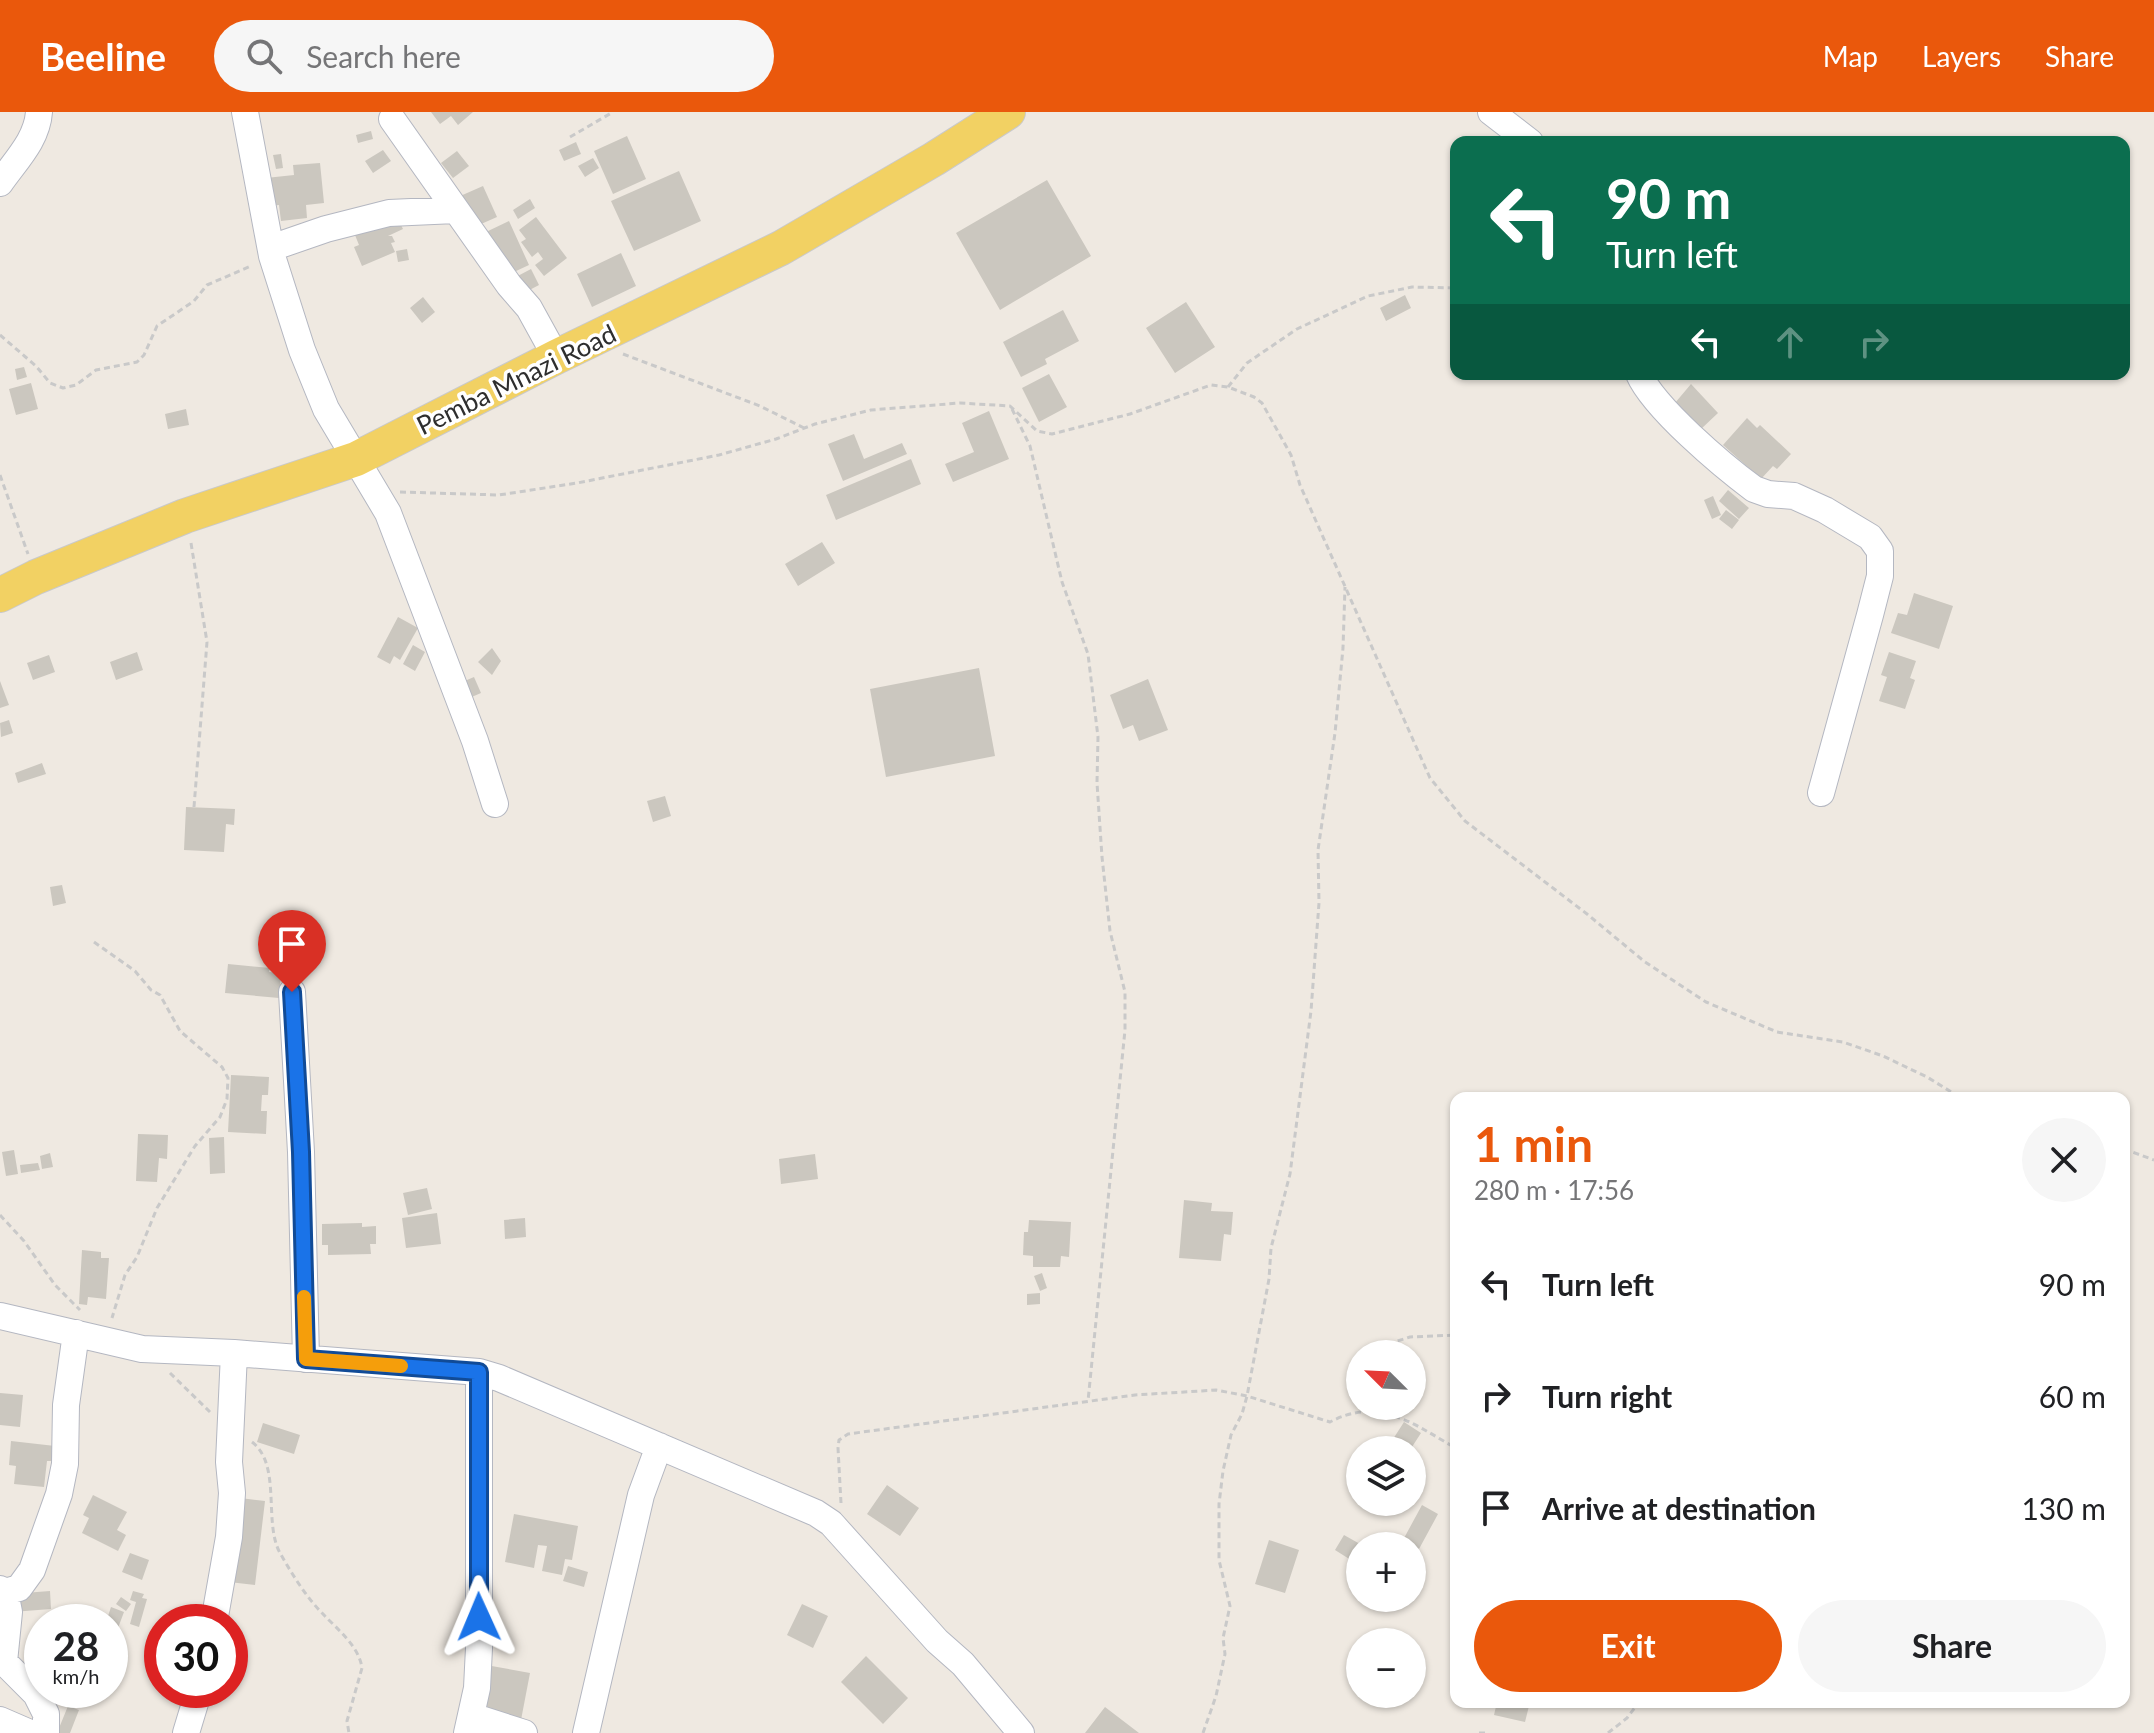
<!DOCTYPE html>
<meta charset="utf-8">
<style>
:root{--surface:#fff;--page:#f6f6f6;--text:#202124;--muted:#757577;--accent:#ea580c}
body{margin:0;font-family:Lato,sans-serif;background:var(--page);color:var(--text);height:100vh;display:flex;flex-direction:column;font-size:30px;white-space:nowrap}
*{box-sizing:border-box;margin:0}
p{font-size:26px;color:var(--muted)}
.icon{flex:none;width:44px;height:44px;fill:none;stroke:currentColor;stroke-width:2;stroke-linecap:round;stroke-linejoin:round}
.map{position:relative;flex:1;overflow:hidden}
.details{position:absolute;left:1450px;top:980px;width:680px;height:616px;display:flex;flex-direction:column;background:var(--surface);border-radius:16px;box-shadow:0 2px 6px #0004}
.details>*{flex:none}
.guide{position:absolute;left:1450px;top:24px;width:680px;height:244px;border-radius:16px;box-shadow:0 2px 6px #0004;background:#0b6e4f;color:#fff;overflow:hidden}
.needle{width:52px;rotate:294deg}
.controls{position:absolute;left:1346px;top:1228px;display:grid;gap:16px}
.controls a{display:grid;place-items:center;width:80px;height:80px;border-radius:50%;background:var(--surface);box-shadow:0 2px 6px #0004;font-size:40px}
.speed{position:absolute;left:24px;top:1492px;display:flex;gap:16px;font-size:40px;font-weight:700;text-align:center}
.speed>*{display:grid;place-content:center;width:104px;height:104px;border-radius:50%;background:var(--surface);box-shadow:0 2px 6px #0004;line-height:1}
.speed small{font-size:20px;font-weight:400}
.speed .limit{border:12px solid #d22;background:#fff;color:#111}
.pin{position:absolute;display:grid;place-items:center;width:68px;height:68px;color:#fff;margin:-82px -34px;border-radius:50% 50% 50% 0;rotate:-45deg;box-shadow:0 0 8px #0007}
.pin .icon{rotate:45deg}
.me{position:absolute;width:88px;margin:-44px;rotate:359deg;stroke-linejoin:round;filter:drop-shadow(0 0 6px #0008)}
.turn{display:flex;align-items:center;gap:28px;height:168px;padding:0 24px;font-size:36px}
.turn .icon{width:104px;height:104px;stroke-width:2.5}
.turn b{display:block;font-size:56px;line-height:68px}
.lanes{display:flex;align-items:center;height:76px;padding:0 24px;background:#0003;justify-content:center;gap:40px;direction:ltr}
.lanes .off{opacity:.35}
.round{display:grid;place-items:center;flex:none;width:84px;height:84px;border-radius:42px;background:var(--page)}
.overview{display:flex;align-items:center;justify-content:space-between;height:136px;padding:0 24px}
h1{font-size:48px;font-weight:700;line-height:60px;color:var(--accent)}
.action{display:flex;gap:16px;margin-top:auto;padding:16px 24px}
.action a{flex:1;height:92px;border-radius:48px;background:var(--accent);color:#fff;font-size:32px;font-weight:700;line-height:92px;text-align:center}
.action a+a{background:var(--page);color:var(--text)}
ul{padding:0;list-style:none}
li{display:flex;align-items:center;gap:24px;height:112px;padding:0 24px}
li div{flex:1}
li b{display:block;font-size:30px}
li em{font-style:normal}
header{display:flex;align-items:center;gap:48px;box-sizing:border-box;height:112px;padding:0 40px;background:var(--accent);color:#fff}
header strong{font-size:38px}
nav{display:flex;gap:44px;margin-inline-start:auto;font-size:28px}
.search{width:560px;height:72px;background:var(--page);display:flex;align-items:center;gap:20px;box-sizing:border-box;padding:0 28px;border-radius:44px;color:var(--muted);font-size:30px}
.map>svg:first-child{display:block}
.building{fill:#cbc7bf}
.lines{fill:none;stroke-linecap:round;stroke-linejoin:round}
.minor-casing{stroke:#b4b7c1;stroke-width:28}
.major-casing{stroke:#c9c9c9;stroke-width:36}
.path{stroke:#c9c9c9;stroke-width:3;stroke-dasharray:6 4;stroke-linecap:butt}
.minor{stroke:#fff;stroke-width:26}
.major{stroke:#f2d163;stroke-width:34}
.route-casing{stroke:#114b97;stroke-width:20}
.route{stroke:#1a73e8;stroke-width:14}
.slow{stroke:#f59e0b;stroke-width:14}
.labels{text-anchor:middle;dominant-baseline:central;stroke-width:7;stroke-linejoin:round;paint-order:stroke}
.street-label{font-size:26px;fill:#2e2e2e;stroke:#fff}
</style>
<header>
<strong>Beeline</strong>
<div class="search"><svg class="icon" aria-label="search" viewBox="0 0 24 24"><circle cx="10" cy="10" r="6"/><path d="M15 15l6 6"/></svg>Search here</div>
<nav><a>Map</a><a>Layers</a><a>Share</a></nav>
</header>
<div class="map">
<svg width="2154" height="1621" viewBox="0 0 2154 1621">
<rect width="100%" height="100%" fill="#efe9e1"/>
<path class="building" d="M431 0H473L458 13 451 4 440 12Z
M371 19 373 27 358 31 356 23Z
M627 24 646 67 613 82 594 39Z
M576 30 581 42 564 49 559 38Z
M383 38 391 49 373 61 365 49Z
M457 39 469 54 453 66 441 51Z
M281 42 283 56 276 57 273 43Z
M593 46 599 56 585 65 578 54Z
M320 51 324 91 306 93 307 106 281 109 279 93 269 94 266 66 294 63 293 53Z
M679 59 701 109 634 139 611 89Z
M1047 68 1091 144 1000 198 956 121Z
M483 74 497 105 472 116 458 85Z
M530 87 535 96 518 107 513 98Z
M397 105 403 117 388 124H392L395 130 391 131 395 140 362 154 354 135 359 133 355 123Z
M536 105 567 146 544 164 535 153 543 147 538 140 532 145 521 130 526 127 519 118Z
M509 109 529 153 505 164 486 120Z
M407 137 409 148 398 150 396 139Z
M621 141 636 174 592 195 577 162Z
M531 157 539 173 520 183 512 167Z
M1405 183 1411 196 1386 209 1380 196Z
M423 185 435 200 422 211 410 196Z
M1186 190 1215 235 1175 261 1146 216Z
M1063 198 1079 229 1045 247 1047 252 1021 265 1003 230Z
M24 255 27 265 17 268 15 257Z
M1049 262 1067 295 1039 310 1022 276Z
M31 271 38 297 16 303 9 277Z
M1691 272 1718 301 1700 318 1675 291Z
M186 297 189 313 168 317 165 302Z
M989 299 1009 347 953 370 945 352 974 340 962 311Z
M1747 306 1757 316 1760 313 1791 342 1777 357 1773 354 1761 367 1723 333Z
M854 322 864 347 902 331 907 342 843 369 828 332Z
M911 347 921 372 836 408 826 383Z
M1728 378 1749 396 1739 407 1719 389Z
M1713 384 1721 403 1712 407 1704 388Z
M1726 398 1739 408 1732 417 1719 407Z
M822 430 835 451 798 474 785 452Z
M1914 481 1953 494 1939 537 1891 521 1898 501 1907 503Z
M398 505 418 516 400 548 394 544 390 552 377 545Z
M413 533 425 540 415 559 403 552Z
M492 536 501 549 492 563 478 550Z
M137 540 143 558 116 568 110 550Z
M1889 540 1916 549 1910 566 1915 568 1905 597 1879 589 1887 565 1881 563Z
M49 543 55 560 33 568 27 551Z
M979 556 995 644 886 665 870 577Z
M474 565 481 581 467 587 460 571Z
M1148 567 1168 618 1139 629 1133 613 1123 617 1110 583Z
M0 569 9 593 0 596Z
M9 608 13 621 1 625 0 611Z
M42 651 46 662 18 671 15 661Z
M665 684 671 704 653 710 647 689Z
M186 695 235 697 234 713 226 712 224 740 184 738Z
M62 773 66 791 53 794 50 775Z
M228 852 270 856 269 860 281 861 279 886 225 881Z
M231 963 269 965 268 983H262L261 999H267L266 1022 228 1020Z
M138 1022 168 1023 167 1047 159 1046 157 1070 136 1069Z
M224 1025 225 1061 210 1062 209 1026Z
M14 1038 18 1062 6 1064 2 1040Z
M50 1041 53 1055 42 1057 40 1044Z
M815 1042 818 1067 781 1072 779 1047Z
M38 1051 40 1058 21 1061 20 1053Z
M427 1076 432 1097 408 1103 403 1081Z
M1184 1088 1212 1091 1211 1099 1233 1100 1231 1123 1224 1122 1221 1149 1179 1146Z
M437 1101 441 1132 406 1136 402 1106Z
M525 1106 526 1125 505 1127 504 1108Z
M1029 1108 1071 1110 1069 1145 1061 1144 1060 1155H1033V1144L1023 1143 1024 1120H1028Z
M362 1111V1115L376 1114V1132H370L371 1142 328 1143V1133H322V1112Z
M82 1138 101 1140V1146H109L106 1187 88 1185 87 1193 79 1192Z
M1042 1161 1047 1176 1040 1179 1034 1164Z
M1040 1181V1192L1027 1193V1182Z
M0 1281 23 1283 20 1315 0 1313Z
M1404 1310 1421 1321 1410 1338H1386Z
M263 1311 300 1323 294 1342 257 1330Z
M11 1329 55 1334 53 1349H47L44 1375 14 1372 16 1354 9 1353Z
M887 1373 919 1396 900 1424 867 1402Z
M93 1383 127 1400 117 1418 126 1423 118 1439 82 1421 89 1406 83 1403Z
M240 1386 265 1389 255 1473 229 1470Z
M1422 1393 1438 1402 1419 1437 1403 1428Z
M514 1402 578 1414 572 1448 565 1447 562 1463 542 1459 547 1434 538 1433 534 1456 505 1450Z
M1344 1423 1360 1432V1441L1354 1450 1335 1438Z
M1269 1428 1299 1438 1285 1481 1255 1472Z
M130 1441 149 1448 142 1468 122 1460Z
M568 1454 588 1460 584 1475 563 1469Z
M50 1479 51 1497 12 1500 11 1482Z
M133 1479 144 1482 142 1486 147 1487 139 1515 130 1512 136 1490 130 1488Z
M121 1485 131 1492 126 1499 116 1492Z
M802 1492 828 1504 813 1536 787 1523Z
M111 1495 124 1500 115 1524 110 1523V1510H106Z
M866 1544 908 1586 883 1612 841 1570Z
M486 1553 530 1561 521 1608 477 1599Z
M1497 1590H1530L1525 1610 1494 1603Z
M68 1594 79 1598 70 1621H57Z
M1105 1595 1139 1621H1085Z"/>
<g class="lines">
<g class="minor-casing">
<path id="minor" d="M245 0 272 144 302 238 326 297 388 401 475 629 495 692
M1491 0 1530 30
M392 7 509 173 529 196 556 245
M0 71C16 48 37 28 39 0
M271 136 326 117 389 101 456 98
M1639 262C1654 296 1723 354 1754 377L1768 382 1794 384 1825 398 1870 425 1880 439V464L1870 503 1821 681
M292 880 301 1040 306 1247
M0 1204 142 1237 234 1241 479 1260 499 1266 816 1401 831 1411 937 1529 963 1552 1021 1621
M0 1477 5 1480 9 1500 4 1550 36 1582 46 1602V1621
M5 1480 19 1476 32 1458 59 1382 65 1352 66 1293 76 1221
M214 1510 229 1425 232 1381 229 1350 234 1241
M471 1604 524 1621
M0 1608 30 1621
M186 1621 199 1578
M467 1621 477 1576 479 1536V1260
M586 1621 641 1383 659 1334"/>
</g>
<g class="major-casing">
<path id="major" d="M0 483 36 465 185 404 356 347 556 245 781 136 934 47 1008 0"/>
</g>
<path class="path" d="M570 25 613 0
M0 223 36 254 50 271 63 276 76 273 96 258 137 250 144 243 157 214 194 189 207 173 251 154
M623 242 760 294 804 316
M1228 275 1247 251 1297 217 1368 184 1412 175 1456 176
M1012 297 1030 334 1062 470 1088 542 1098 625 1097 671 1102 745 1110 819 1125 880V918L1088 1289
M0 363 28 442
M400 380 499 383 577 371 719 343 776 327 815 312 871 298 960 291 1010 294 1037 319 1052 322 1130 302 1211 273 1228 275 1254 285 1262 291 1291 343 1300 373 1430 666 1465 709 1587 802 1645 850 1706 890 1777 920 1843 930 1883 944 1927 965 1961 986
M191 431 207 530 194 695
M94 830 135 859 151 878 160 883 180 919 222 955 228 966 227 987 220 1005 195 1034 157 1096 137 1145 125 1163 112 1206
M2124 1037 2154 1048
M0 1103 24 1129 55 1173 80 1198
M1384 1242 1391 1231 1410 1225 1456 1223
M170 1261 210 1300
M252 1330C282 1353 263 1410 280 1441 292 1462 306 1485 323 1502 337 1517 359 1534 362 1556L347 1609 349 1621
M841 1391 838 1336 839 1328 848 1322 1135 1283 1216 1278 1247 1284 1330 1310C1377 1285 1411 1310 1452 1334
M1203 1621 1216 1584 1225 1542 1223 1526 1230 1494 1219 1448V1392L1223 1359 1231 1323 1242 1302 1247 1284 1269 1167 1271 1136 1290 1062 1311 899 1319 791 1318 738 1335 621 1343 536 1345 475
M1479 1621H1488
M1608 1621 1627 1606 1639 1590"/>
<use href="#minor" class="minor"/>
<use href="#major" class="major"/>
</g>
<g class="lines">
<g class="route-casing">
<path id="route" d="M292 880 301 1040 306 1247 479 1260V1505"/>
</g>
<use href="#route" class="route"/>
<path class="slow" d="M304 1185 306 1247 401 1254"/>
</g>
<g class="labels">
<g class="street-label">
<text transform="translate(516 267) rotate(-26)">Pemba Mnazi Road</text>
</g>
</g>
</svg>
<div class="controls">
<a><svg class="needle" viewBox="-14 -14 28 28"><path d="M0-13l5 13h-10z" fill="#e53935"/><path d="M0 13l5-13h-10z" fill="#757577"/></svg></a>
<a><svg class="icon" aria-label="layers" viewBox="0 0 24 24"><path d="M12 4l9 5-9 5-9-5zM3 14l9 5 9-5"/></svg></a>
<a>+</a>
<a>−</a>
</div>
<div class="speed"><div>28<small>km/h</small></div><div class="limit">30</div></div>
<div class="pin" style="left:292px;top:880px;background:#d93025"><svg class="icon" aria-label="arrive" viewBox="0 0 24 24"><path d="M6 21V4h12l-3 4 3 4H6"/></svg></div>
<svg class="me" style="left:479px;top:1505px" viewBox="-20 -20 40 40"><path d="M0-17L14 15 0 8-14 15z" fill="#1a73e8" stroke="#fff" stroke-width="4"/></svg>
<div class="guide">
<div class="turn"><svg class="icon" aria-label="left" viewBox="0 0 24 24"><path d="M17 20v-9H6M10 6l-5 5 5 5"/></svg><div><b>90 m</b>Turn left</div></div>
<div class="lanes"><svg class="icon" aria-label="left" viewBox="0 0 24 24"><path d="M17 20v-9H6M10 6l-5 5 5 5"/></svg><svg class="icon off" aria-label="ahead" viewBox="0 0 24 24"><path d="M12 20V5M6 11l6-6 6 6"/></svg><svg class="icon off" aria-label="right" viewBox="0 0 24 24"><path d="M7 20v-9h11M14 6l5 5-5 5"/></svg></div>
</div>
<section class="details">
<div class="overview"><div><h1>1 min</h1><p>280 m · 17:56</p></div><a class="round"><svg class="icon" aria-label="close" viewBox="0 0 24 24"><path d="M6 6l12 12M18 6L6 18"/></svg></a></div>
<ul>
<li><svg class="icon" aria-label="left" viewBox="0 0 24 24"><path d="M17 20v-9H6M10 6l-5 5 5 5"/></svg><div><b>Turn left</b></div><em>90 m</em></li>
<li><svg class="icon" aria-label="right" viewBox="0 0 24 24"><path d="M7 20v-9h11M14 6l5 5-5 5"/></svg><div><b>Turn right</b></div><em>60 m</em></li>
<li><svg class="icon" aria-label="arrive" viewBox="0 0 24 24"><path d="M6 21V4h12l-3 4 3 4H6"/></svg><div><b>Arrive at destination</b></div><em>130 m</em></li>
</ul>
<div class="action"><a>Exit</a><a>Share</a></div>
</section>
</div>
